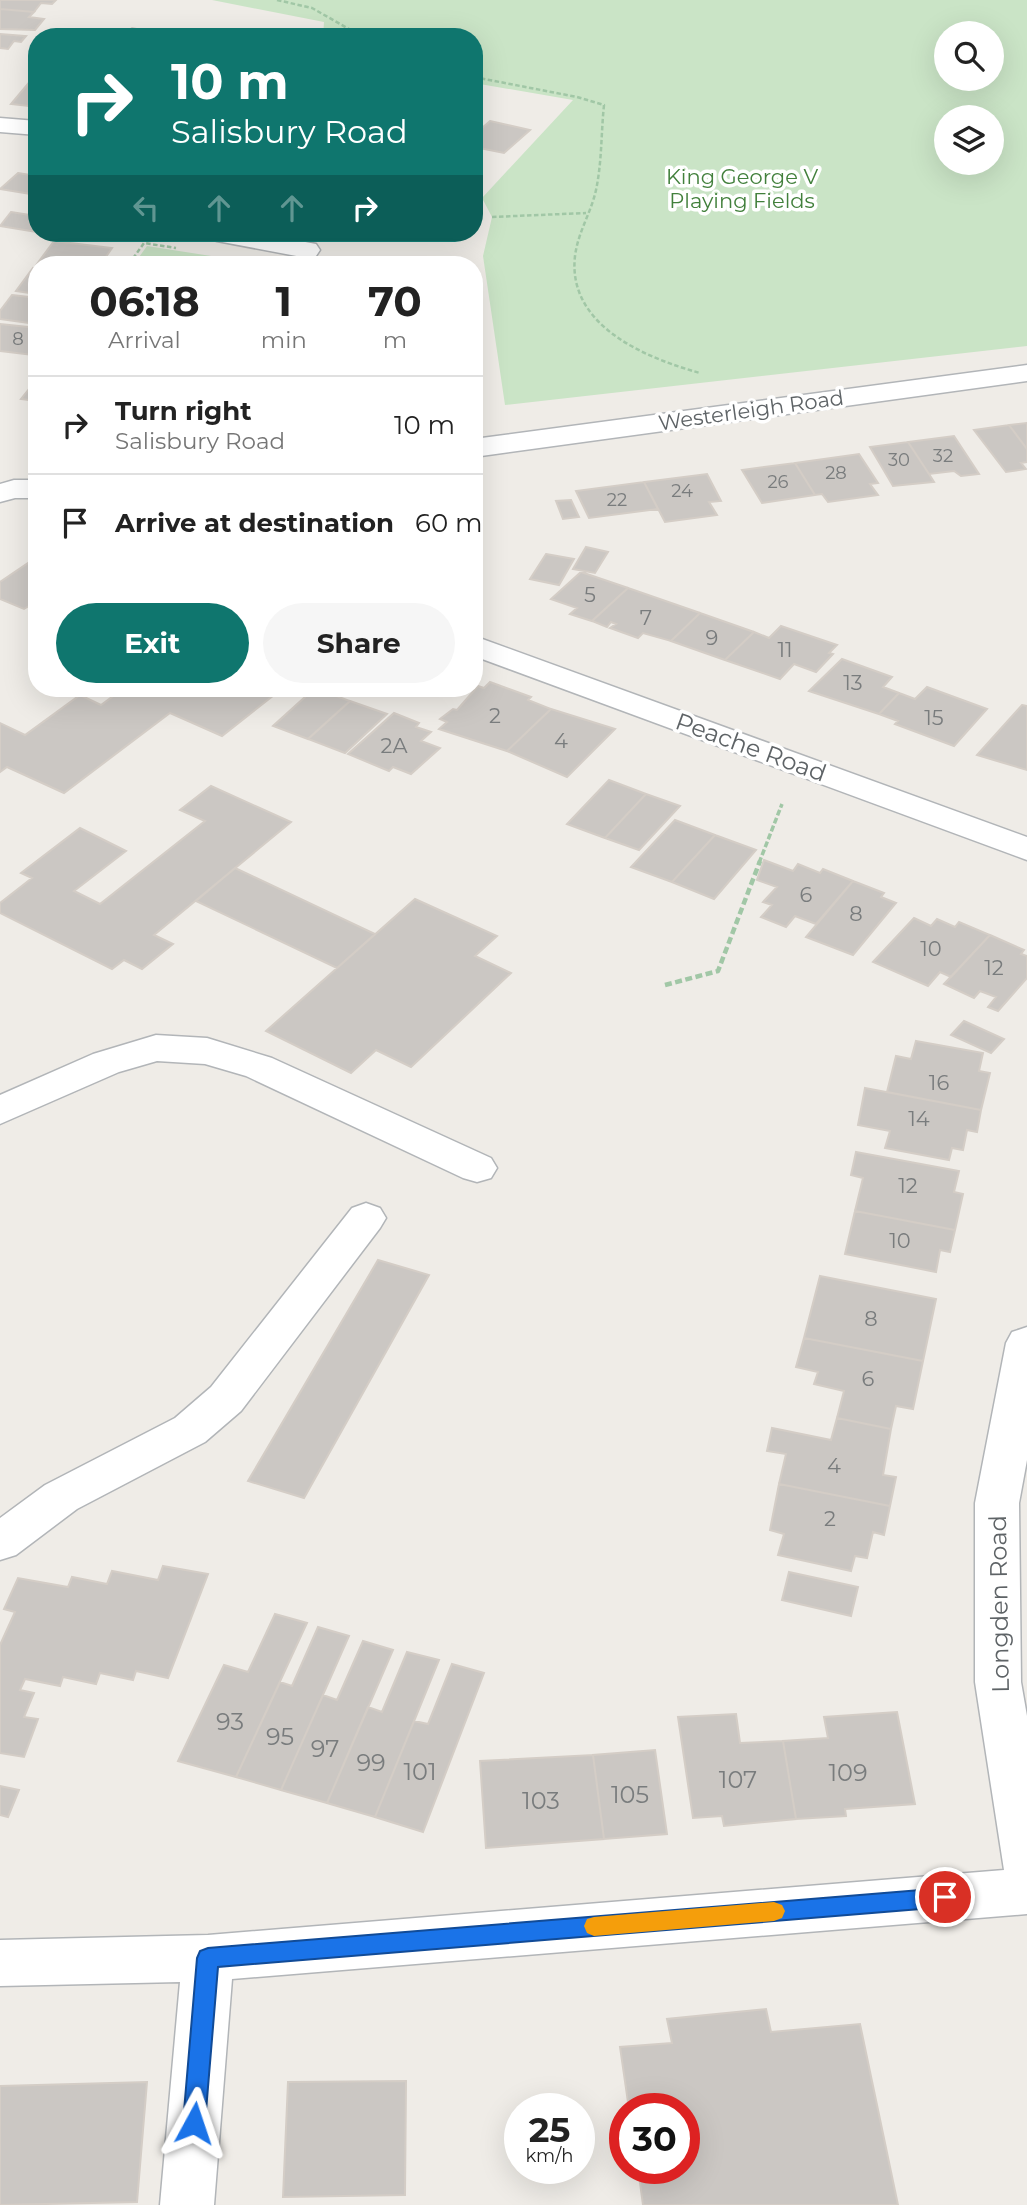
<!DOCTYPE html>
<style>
:root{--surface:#fff;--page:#f6f6f6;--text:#222;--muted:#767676;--line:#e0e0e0;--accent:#0f766e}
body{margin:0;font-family:Montserrat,sans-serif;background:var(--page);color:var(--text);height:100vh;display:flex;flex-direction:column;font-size:26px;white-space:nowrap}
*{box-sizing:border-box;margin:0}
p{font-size:23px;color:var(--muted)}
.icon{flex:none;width:38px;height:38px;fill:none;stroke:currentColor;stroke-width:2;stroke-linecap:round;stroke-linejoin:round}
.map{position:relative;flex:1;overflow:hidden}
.drawer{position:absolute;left:28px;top:256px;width:455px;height:441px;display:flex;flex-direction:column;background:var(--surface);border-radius:28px;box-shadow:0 7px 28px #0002}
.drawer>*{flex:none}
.hud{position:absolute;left:28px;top:28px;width:455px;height:214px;border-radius:28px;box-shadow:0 7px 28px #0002;background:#0f766e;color:#fff;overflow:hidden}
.buttons{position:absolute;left:934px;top:21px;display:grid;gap:14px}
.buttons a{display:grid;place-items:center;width:70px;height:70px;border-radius:50%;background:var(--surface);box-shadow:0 7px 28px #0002;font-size:35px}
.speed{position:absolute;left:504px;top:2093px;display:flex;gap:14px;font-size:35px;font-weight:700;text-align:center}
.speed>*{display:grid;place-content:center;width:91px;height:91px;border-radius:50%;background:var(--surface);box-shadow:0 7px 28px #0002;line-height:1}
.speed small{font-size:18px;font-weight:400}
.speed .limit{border:10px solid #d22;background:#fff;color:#111}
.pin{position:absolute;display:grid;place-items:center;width:60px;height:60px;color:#fff;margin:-30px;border:4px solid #fff;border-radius:50%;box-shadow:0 2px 7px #0007}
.me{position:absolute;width:77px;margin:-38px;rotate:5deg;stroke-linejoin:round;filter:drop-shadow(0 0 5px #0008)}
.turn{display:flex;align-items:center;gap:24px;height:147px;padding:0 28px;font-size:32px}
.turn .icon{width:91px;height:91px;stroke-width:2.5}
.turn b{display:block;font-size:49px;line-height:60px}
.lanes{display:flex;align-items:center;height:66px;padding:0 28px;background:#0003;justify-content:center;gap:35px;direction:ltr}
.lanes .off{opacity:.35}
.eta{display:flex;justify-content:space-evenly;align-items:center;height:119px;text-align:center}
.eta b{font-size:42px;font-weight:700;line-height:49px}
.button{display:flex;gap:14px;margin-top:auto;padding:14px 28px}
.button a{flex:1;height:80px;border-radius:42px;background:var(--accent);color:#fff;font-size:28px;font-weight:700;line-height:80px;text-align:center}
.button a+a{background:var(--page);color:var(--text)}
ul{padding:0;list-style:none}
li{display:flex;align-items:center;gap:21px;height:98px;padding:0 28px;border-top:2px solid var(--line)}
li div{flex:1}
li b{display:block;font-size:26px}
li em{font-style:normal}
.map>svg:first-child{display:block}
.green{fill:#cae4c6;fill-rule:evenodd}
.building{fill:#cbc7c3;stroke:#d4cdc6;stroke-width:2}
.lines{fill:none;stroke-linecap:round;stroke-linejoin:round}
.minor-casing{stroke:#b2b5b8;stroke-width:3}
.path-far2{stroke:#a1c7a6;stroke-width:2.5;stroke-dasharray:4.5 2.5;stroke-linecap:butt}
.path-far1{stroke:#a1c7a6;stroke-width:3.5;stroke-dasharray:6 2.5;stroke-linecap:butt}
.path{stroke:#a1c7a6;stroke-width:4.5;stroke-dasharray:7 3.5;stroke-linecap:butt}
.minor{fill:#fff;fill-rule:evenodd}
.route{fill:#1a73e8;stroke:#114b97;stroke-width:2}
.slow{fill:#f59e0b}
.labels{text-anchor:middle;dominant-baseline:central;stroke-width:7;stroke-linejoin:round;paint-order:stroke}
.far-number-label{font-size:18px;fill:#797c7d}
.far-park-label{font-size:21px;fill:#42803c;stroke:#fff}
.far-street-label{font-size:21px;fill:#5e6366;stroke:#fff}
.number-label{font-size:21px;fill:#797c7d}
.street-label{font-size:24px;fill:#5e6366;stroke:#fff}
.near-number-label{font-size:24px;fill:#797c7d}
</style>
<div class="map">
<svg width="1027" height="2205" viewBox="0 0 1027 2205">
<rect width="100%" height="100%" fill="#efece7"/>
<path class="green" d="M212 0H1027V346L505 405 483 256 492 217 482 198 573 100 474 83V37H323L324 22ZM947 33H992V79H947ZM947 117H992V163H947Z
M147 246 256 263 134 264Z"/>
<path class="building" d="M0 0H56L52 4 41 3 34 12 0 9Z
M0 9 34 12 29 17 44 19 35 30 0 29Z
M132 28 169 36 120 37Z
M0 34 26 36 21 42 14 41 8 49 0 48Z
M37 73V107L11 104Z
M490 121 530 130 504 153 474 147V135Z
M18 173 37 176V195L0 189Z
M11 212 37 216V232L0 226Z
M41 233H98L91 241Z
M54 241 112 248 101 264H37Z
M33 268 37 269V294L16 291Z
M12 295 37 298V324L0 319V311Z
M0 324 37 328V350L33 355 0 351Z
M37 379V401L21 399Z
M1027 423V449L1009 425Z
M1009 425 1027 449V462L1021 463 1026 469 1006 472 974 430Z
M954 436 979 474 961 476 954 471 929 474 908 442Z
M908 442 929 474 934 482 893 486 870 447Z
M859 454 878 483 870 484 878 495 828 502 822 494 815 495 795 463Z
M795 463 815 495 762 503 742 470Z
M707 474 721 501 709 502 717 515 665 522 644 482Z
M644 482 658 509 589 518 576 491Z
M571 500 579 517 563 519 556 501Z
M586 547 608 552 595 573 573 569Z
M546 554 574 559 559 585 530 579Z
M37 557V601L24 609 0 599V582Z
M581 572 628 588 592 621 570 614 577 608 551 599Z
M628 588 700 613 671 641 643 633 638 638 610 628 616 624 611 622 607 627 592 621Z
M700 613 754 632 725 660 671 641Z
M781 626 837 645 829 653 833 654 816 672 794 664 780 679 725 660 754 632 769 638Z
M842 659 892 677 883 687 899 693 879 714 809 691Z
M490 682 531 697 528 700 551 709 507 751 439 729 447 722 440 719 453 709 457 710 478 686 484 688Z
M927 687 987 709 954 746 895 724 898 721 879 714 899 693 915 699Z
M124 688H283L222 736 170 713 64 793 7 767 0 772V723L25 735 80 695 101 705Z
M315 688 350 701 308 739 273 726Z
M350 701 387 714 345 753 308 739Z
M1022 705 1027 706V770L977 755Z
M551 709 615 729 567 777 507 751Z
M394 713 419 723 416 727 431 732 421 741 440 748 411 774 393 767 389 771 348 754Z
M609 780 646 794 605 838 567 824Z
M211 786 291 822 154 935 173 944 142 969 124 960 112 969 0 913V903L32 878 21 873 80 828 126 851 74 891 100 904 205 821 180 810Z
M646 794 680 806 639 850 605 838Z
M675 820 715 835 672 882 631 867Z
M715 835 756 850 714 899 672 882Z
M764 860 793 871 798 864 820 873 823 869 853 881 816 924 795 916 786 927 761 917 772 905 763 902 777 887 757 880Z
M235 868 375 934 337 968 196 901Z
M853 881 884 893 881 897 896 903 853 955 806 937Z
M415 899 497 936 475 956 511 973 411 1067 376 1050 351 1073 266 1031Z
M914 918 931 926 937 919 955 927 959 922 990 935 951 977 940 972 928 986 873 962Z
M990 935 1024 950 1021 954 1027 956V978L998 1011 988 1007 996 997 980 991 974 998 944 984Z
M964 1021 1004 1039 991 1053 951 1035Z
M916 1041 983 1053 979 1071 990 1073 981 1110 887 1092 896 1056 911 1059Z
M865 1088 981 1110 977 1132 967 1130 963 1150 952 1148 949 1160 885 1148 890 1131 858 1125Z
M856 1152 959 1171 954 1192 963 1194 955 1230 855 1211 863 1178 851 1175Z
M855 1211 955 1230 950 1252 940 1250 936 1272 845 1254Z
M378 1260 429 1275 304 1498 248 1481Z
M820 1276 936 1299 923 1361 804 1338Z
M804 1338 923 1361 913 1409 896 1406 891 1429 837 1418 844 1391 814 1384 818 1372 796 1367Z
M837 1418 891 1429 883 1475 896 1477 890 1506 779 1484 786 1454 767 1451 772 1428 831 1440Z
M779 1484 890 1506 884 1535 873 1532 867 1558 855 1556 851 1571 778 1555 784 1534 770 1530Z
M163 1566 208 1574 168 1678 136 1671 133 1680 100 1673 96 1684 63 1677 60 1686 25 1679 20 1690 34 1693 24 1717 38 1719 24 1757 0 1753V1645L15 1612 4 1609 18 1578 68 1587 72 1577 107 1584 112 1571 158 1580Z
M789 1572 858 1587 851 1616 782 1600Z
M275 1614 307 1623 236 1777 178 1761 224 1665 248 1672Z
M318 1627 349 1636 281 1790 236 1777 280 1682 292 1686Z
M363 1641 393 1650 327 1803 281 1790 323 1695 337 1700Z
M407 1652 439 1660 375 1817 327 1803 368 1707 382 1712Z
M452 1664 484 1673 423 1832 375 1817 414 1721 428 1724Z
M897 1712 915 1804 845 1809 846 1816 796 1819 783 1741 828 1738 824 1717Z
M736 1714 740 1743 783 1741 796 1819 724 1826 722 1816 693 1818 678 1717Z
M655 1750 667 1834 604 1839 593 1755Z
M593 1755 604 1839 486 1848 480 1761Z
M0 1786 19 1790 8 1817 0 1815Z
M766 2009 771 2032 860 2024 898 2205H643L638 2168H684V2109H629L620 2047 672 2043 667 2019Z
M406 2081 405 2195 283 2197 288 2082Z
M147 2082 137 2202 0 2205V2086Z"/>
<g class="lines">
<g class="minor-casing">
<path id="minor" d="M0 118 37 121V135L0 132Z
M204 233H257L316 244 320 250 316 256 307 258 217 241 208 238Z
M1027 365V381L474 457V439Z
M14 480H37V498H15L0 502V484Z
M474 636 1027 837V860L474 656Z
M156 1035 207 1038 272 1058 491 1158 497 1168 491 1178 477 1182 463 1178 246 1076 205 1064 157 1061 119 1072 0 1124V1095L93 1054Z
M366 1203 380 1208 386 1218 380 1228 241 1411 205 1442 77 1509 16 1555 0 1560V1518L45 1485 175 1418 211 1387 352 1208Z
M1027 1327V1460L1019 1503 1021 1682 1027 1716V1914L232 1979 214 2205H160L180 1982 0 1986V1940L208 1935 1004 1870 975 1682V1503L1006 1343 1012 1332Z"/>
</g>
<path class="path-far2" d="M277 0 312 8 363 37
M474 77 577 97 604 105C601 133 602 162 596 190 591 213 578 232 575 256 567 326 646 358 700 373
M492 217 586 213
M129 264 144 243 176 248"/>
<path class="path-far1" d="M759 863 782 804"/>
<path class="path" d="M665 985 718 971 760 861"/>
<use href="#minor" class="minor"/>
</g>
<path class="route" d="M945 1888 952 1891 955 1897 952 1904 945 1907 218 1967 205 2123 201 2130 194 2133 186 2130 183 2123 197 1958 200 1951 208 1948Z"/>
<path class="slow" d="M774 1902 782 1905 785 1911 782 1918 774 1921 594 1936 587 1933 584 1926 587 1919 594 1917Z"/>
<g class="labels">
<g class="far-number-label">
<text x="18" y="339">8</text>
<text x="943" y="456">32</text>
<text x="899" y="460">30</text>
<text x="836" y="473">28</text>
<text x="778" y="482">26</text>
<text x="682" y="491">24</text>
<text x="617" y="500">22</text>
</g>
<g class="far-park-label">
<text x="742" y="176">King George V<tspan x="742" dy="24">Playing Fields</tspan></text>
</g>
<g class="far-street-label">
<text transform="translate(751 410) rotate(-8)">Westerleigh Road</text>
</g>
<g class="number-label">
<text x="590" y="594">5</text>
<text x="646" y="617">7</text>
<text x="712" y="637">9</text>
<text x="785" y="649">11</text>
<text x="853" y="682">13</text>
<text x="495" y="715">2</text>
<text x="934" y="717">15</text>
<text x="561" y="740">4</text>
<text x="394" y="745">2A</text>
<text x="806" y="894">6</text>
<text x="856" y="913">8</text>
<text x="931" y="948">10</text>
<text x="994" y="967">12</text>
<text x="939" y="1082">16</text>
<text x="919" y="1118">14</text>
<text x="908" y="1185">12</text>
<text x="900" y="1240">10</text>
<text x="871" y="1318">8</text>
<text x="868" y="1378">6</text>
<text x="834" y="1465">4</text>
<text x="830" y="1518">2</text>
</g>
<g class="street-label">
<text transform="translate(751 747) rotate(20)">Peache Road</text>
<text transform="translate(999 1604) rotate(-91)">Longden Road</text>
</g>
<g class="near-number-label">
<text x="230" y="1721">93</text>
<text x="280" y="1736">95</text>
<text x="325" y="1748">97</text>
<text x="371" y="1762">99</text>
<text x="420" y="1771">101</text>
<text x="848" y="1772">109</text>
<text x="738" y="1779">107</text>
<text x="630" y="1794">105</text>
<text x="541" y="1800">103</text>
</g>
</g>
</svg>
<div class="buttons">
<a><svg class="icon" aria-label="search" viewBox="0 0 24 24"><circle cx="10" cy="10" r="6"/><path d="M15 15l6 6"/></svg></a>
<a><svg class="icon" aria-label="layers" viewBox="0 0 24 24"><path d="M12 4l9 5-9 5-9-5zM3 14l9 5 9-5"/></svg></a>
</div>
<div class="speed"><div>25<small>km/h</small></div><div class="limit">30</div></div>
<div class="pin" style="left:945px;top:1897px;background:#d93025"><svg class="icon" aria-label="arrive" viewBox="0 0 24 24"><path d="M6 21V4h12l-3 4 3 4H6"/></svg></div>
<svg class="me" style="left:194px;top:2123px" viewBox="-20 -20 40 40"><path d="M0-17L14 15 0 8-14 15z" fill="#1a73e8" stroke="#fff" stroke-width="4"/></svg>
<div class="hud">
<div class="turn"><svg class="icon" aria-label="right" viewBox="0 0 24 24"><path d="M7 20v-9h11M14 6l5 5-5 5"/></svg><div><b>10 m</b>Salisbury Road</div></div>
<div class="lanes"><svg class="icon off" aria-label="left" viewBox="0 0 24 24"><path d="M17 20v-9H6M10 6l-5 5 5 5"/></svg><svg class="icon off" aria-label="ahead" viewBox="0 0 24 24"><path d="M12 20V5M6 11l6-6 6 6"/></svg><svg class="icon off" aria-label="ahead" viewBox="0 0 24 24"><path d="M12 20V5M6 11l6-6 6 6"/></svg><svg class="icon" aria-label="right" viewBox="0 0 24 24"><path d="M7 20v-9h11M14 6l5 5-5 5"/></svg></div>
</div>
<section class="drawer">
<div class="eta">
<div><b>06:18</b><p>Arrival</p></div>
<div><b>1</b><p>min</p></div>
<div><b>70</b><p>m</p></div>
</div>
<ul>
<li><svg class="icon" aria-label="right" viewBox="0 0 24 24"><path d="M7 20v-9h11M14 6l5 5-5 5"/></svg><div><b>Turn right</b><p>Salisbury Road</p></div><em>10 m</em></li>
<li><svg class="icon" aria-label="arrive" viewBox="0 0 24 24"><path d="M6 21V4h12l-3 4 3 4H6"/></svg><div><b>Arrive at destination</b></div><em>60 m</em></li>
</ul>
<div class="button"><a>Exit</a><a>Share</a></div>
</section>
</div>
